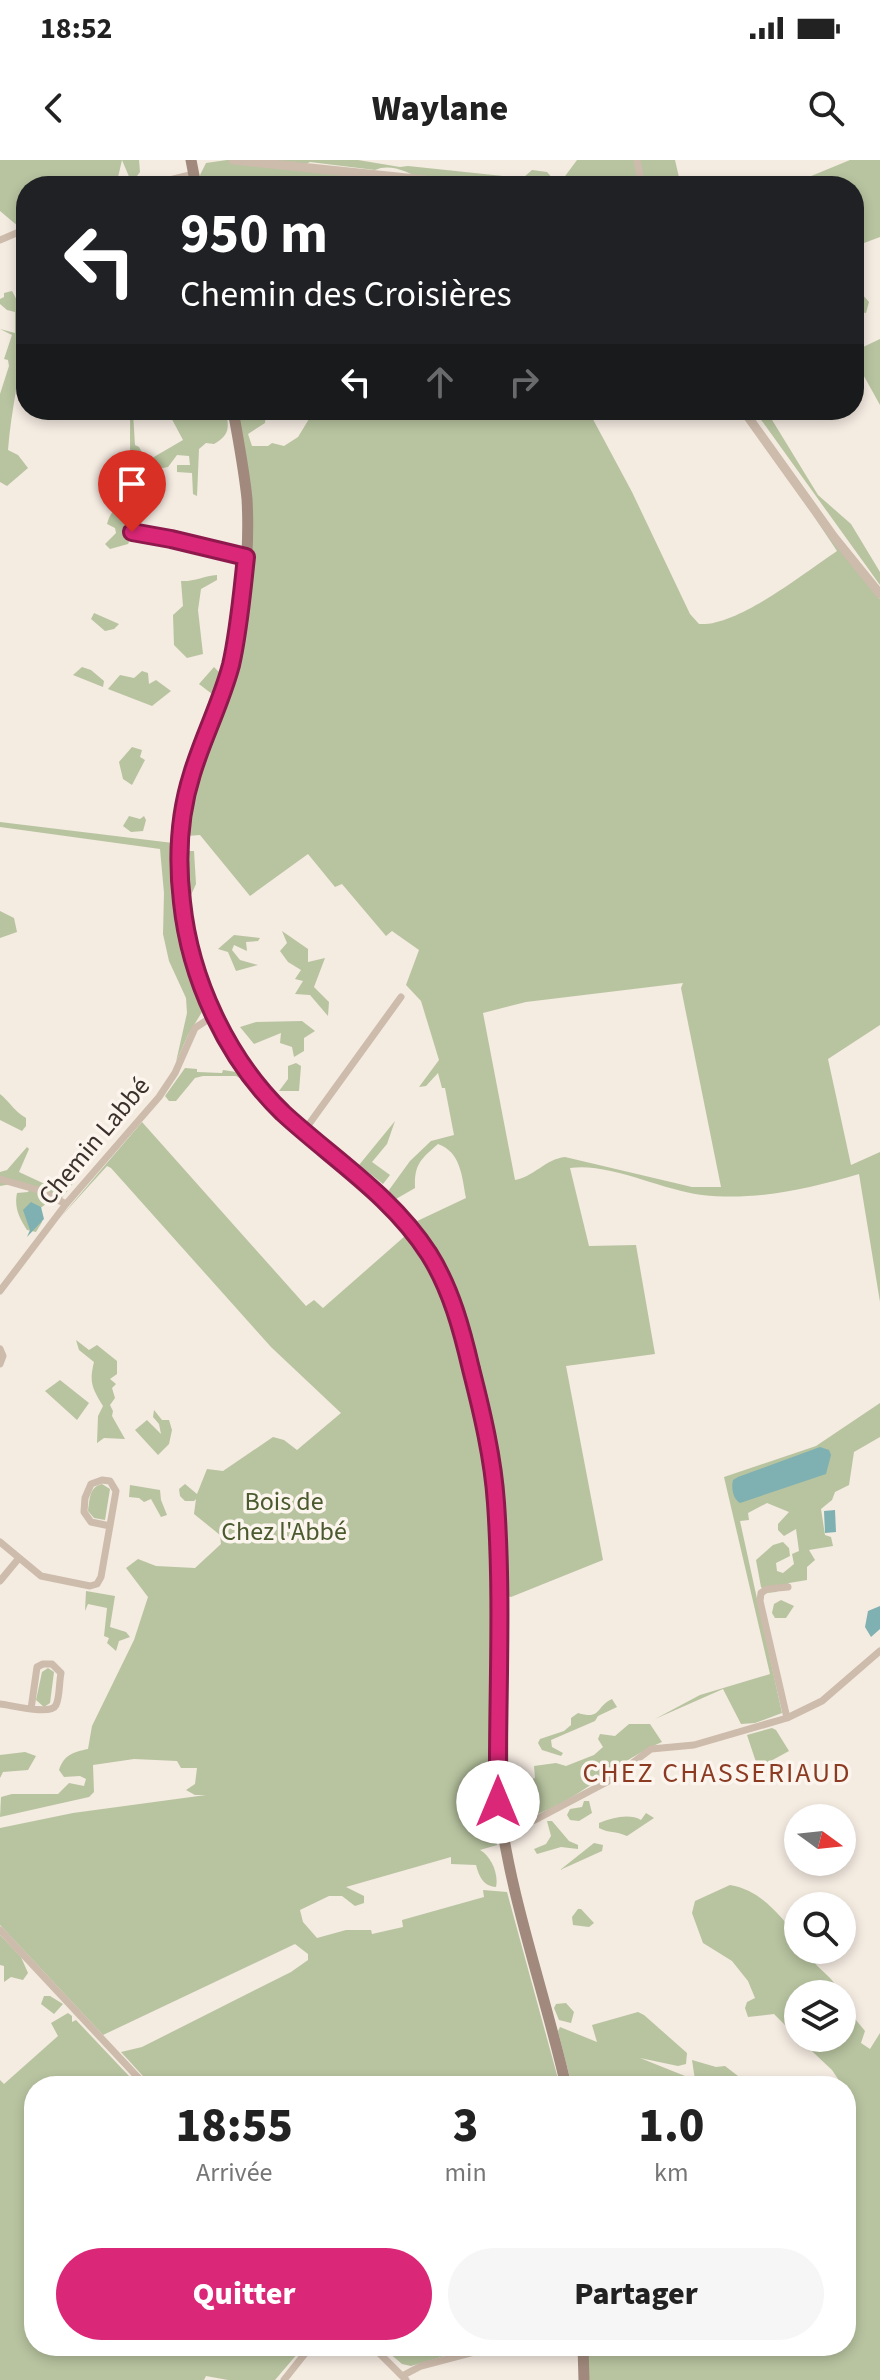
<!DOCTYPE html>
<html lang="fr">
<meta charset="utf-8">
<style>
:root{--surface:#fff;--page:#f6f6f6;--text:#222;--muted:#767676;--accent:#db2777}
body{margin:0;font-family:"Source Sans 3",sans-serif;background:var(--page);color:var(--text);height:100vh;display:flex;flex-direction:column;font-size:30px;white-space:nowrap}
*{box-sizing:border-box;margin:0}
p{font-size:26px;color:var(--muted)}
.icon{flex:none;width:44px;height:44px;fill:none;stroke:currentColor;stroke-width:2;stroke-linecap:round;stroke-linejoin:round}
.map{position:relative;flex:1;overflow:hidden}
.details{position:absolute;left:24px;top:1916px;width:832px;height:280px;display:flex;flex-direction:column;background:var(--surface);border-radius:32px;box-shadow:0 4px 12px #0003}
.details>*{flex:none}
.hud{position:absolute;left:16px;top:16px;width:848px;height:244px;border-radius:32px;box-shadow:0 4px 12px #0003;background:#202124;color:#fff;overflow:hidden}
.needle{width:52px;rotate:105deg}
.tools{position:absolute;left:784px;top:1644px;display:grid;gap:16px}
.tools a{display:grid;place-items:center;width:72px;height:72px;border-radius:50%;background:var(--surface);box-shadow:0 4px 12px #0003;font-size:40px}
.pin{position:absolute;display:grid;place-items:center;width:68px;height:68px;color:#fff;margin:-82px -34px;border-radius:50% 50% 50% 0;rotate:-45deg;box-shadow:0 0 8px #0007}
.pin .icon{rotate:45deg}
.me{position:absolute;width:88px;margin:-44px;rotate:0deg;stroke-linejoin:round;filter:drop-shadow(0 0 6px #0008)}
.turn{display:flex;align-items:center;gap:28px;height:168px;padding:0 32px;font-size:36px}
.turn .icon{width:104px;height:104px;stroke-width:2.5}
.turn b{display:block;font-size:56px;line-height:68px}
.lanes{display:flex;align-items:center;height:76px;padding:0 32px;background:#0003;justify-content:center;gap:40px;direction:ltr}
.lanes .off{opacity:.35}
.eta{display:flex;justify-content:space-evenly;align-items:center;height:136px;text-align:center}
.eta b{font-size:48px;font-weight:800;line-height:56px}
.cta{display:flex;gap:16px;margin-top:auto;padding:16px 32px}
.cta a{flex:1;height:92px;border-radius:48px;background:var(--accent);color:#fff;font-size:32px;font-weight:800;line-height:92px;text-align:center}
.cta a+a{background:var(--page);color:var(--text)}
.status{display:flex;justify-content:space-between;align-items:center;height:56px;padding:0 40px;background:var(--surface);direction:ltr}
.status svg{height:22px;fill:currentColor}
header{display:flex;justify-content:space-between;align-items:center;height:104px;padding:0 32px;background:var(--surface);font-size:36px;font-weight:800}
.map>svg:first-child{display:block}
.green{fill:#b8c4a0;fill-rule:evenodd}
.water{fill:#7fb0b2}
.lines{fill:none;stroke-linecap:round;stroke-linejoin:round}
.minor{stroke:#cdbbac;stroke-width:7}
.tertiary{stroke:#cdbbac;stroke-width:9}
.secondary{stroke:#a18a7d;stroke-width:11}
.route-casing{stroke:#8e194d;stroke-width:20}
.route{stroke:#db2777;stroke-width:14}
.labels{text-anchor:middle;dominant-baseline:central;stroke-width:7;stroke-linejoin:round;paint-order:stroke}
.street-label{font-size:26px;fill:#3b302b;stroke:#fbf5ee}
.park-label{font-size:26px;fill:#4a5a2e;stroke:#fbf5ee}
.neighbourhood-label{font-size:28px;letter-spacing:2px;fill:#8c3b22;stroke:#fbf5ee}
</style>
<div class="status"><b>18:52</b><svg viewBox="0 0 49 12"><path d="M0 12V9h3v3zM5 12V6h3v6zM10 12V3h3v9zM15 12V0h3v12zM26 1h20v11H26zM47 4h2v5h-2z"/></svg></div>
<header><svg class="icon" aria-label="back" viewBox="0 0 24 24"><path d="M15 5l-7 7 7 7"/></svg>Waylane<svg class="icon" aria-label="search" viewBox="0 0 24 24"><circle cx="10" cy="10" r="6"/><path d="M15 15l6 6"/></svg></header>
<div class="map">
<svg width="880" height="2220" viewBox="0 0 880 2220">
<rect width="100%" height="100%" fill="#f4ebe1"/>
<path class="green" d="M0 0H122L116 26H26V63L19 67 0 51Z
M122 0H139L140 12 134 20 130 19Z
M227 0H358L400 7 408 6 523 18 532 10 547 12 555 21 552 26H202L200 15 206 3ZM310 2 375 10C390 3 409 12 422 20L297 8Z
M577 0H675L681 26H561L560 23Z
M850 0H880V77L864 83 863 98 854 101V26H787Z
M854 125 869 142 866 153 854 151Z
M12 131 18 142 26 138V170L23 172C21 212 11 250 8 290L18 295 28 308 7 326 0 322V234L9 206 8 200 4 199 12 175 0 169 15 173V152L7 150 0 144V139L4 137V133Z
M880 179V245L860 209 854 205V180L861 188Z
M130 250 133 253 135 285 139 287 147 301 183 280 167 250H226C229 268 230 275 214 284L206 283 199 289 197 336 193 334 192 313 177 312V305H190L189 296 177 295 168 307 152 310 141 317 145 329 143 342C126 328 131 273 130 250Z
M236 250H266L265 263 248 274 252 286H268L272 283 284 286 298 277 309 259 301 253V250H588L632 332 690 454 699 464C737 467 804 413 837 391L813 355 880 439V865L828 899 851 1005 880 992V1142L859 1014C808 1029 756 1041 702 1035 662 1030 608 1002 570 1008L589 1086 636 1085 655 1194 566 1206 603 1400 511 1437 505 1435 503 1343 485 1239 458 1140 429 1082 413 1063 466 1038C462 1017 461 992 438 984 421 999 414 1004 415 1028L396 1039 391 1037 389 1030 410 1001 431 981 454 975 445 928H442L438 913 426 926 419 927 439 900 421 841 406 825 419 790 392 771 386 776 342 724 335 727 308 694 250 736 200 675 187 676 194 631 211 581 209 576 240 493 249 404 253 355ZM683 823 681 828 721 1027H692L565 997C546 999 533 1017 515 1020L483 853 526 842Z
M754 250H766L818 335 851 364 880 412V425Z
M131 342V367H126L125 371 132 376 128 384 110 389 105 384 116 373 115 368 107 364C111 350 117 346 131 342Z
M217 415V420L201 429 198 450 203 494 187 498 174 485 173 455 183 446 181 421C193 422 204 416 217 415Z
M94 453 119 464 114 469 105 471 91 459Z
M82 507 91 510 104 521 103 527 73 515Z
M214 507 219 512 212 534 199 524Z
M142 511 148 513 149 524 156 520 171 531 152 546 108 529 120 515 134 518Z
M132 587 142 590 140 597 145 600 132 625 123 619 119 602Z
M129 656 140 659 144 656 146 660 143 671 131 672 123 666Z
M0 662 173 683 172 707 181 780 205 847 188 875 176 902 187 853 186 838 169 801 163 774 164 733 160 689 0 667Z
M188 691H194L196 724 191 735 187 717Z
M0 751 14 758 17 772 0 778Z
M282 771 308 789V802L325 798 314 827 329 842 328 856 310 835 295 834 303 821 295 819 301 810 288 802 280 791 287 783Z
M234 775 260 778 258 781 246 782 247 791 234 785 232 790 240 800 258 805 236 811 228 792 218 789Z
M302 861 315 871 304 878V891L294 897 292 887 280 883 281 873 254 884 240 867 256 862Z
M296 903 301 906 299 931H279L288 919V906Z
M185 908 197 909V912L222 913 223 910 243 913 279 957 245 921 236 916H203L195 918 176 941H169L165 936Z
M0 934C10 942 14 951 26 958V966L22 971 0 960Z
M395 961 387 984 372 1002 390 1015 383 1024 359 1005Z
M142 962 306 1146 314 1140 323 1148 405 1076 386 1052C436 1099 457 1163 471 1229 479 1264 488 1301 490 1337 499 1439 492 1544 491 1646L497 1685 480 1690C491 1696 499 1714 496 1727 483 1726 479 1716 476 1705L451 1704V1697L346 1727 364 1736V1743L355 1746 342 1736H329L300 1750 303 1762 317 1778 346 1770H371L372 1774 403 1767 402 1760 484 1737 483 1730 507 1732 560 1926H152L121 1892 142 1887 291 1812 308 1800V1794L295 1784 103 1875 0 1765V1668L73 1653 206 1635H195L186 1630 195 1624 197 1608H181L177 1601 134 1599 93 1605 94 1632 89 1637 0 1657 1 1637 12 1634H58L69 1623 84 1626 86 1619 80 1616 64 1617 59 1610C64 1595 73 1592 88 1589L92 1566 134 1480 148 1437 126 1408 138 1399 156 1406 195 1408 221 1384 220 1375 194 1354 196 1339 194 1341H185L180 1336 179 1329 185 1324 197 1334 207 1309 223 1311 273 1277 284 1280 297 1290 341 1253 271 1187 111 1008 107 1006 59 1059Z
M27 987 29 989 19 1012 60 1031 65 1024 63 1015 77 1018 62 1038 45 1031 50 1041 39 1049 42 1062 36 1072 27 1070C19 1058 14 1047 17 1033L28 1032 32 1026 17 1023 0 1026V1012L7 1010Z
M76 1180 89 1190 97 1185 117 1201V1214L110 1219 116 1224 112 1228 115 1238 110 1245 113 1251 112 1256 125 1279 104 1278 97 1283 98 1256 103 1246C92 1228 89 1222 94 1202L79 1190Z
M60 1220 89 1243 77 1260 45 1231Z
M880 1243V1277L854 1292 849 1325 835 1332 832 1340 821 1349 825 1375 831 1377 833 1386 809 1390 815 1400 807 1407V1420L789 1423 776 1432 767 1433 761 1427 756 1400 773 1385 783 1382 789 1388 790 1396 776 1403 777 1411 783 1413 794 1404 792 1394 799 1391 796 1369 784 1376 778 1370V1364L789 1352 767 1343 748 1353 749 1360 740 1361 782 1553 755 1563 741 1564 723 1529 655 1559 700 1535 770 1514 724 1317 816 1286Z
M154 1250 162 1260H169L172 1270 169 1284 158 1295 135 1270 147 1260 161 1274 159 1264 153 1257Z
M102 1324 110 1329 105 1360 94 1358 88 1351C90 1339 89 1327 102 1324Z
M130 1325 160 1330 161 1340 167 1355 161 1357 151 1339 144 1342 139 1338 129 1337Z
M86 1431 115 1436 110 1467 126 1472 130 1477 119 1481 116 1491 107 1483 109 1478 104 1476 107 1448 88 1444 85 1451Z
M781 1440 794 1446 786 1458H775L772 1453 774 1444Z
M48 1508 54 1512 50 1543 44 1547 36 1540 42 1512Z
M612 1539 617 1547 598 1556 595 1561 551 1580 552 1587 563 1593 561 1596 542 1590 538 1583 540 1579 564 1571 571 1565V1558L578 1553C602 1560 595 1547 612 1539Z
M629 1564H650L662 1582C612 1603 571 1649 517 1660L505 1655 502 1642 503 1576 508 1575 509 1627 522 1615 529 1620 535 1618 534 1606 556 1603 566 1606 594 1595 603 1587 598 1579 600 1574 615 1576Z
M772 1568 776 1570 789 1591 758 1608 747 1575Z
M25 1592 36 1596 28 1610 3 1612 0 1618V1595Z
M584 1641H589L592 1653 579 1661 570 1660 567 1655 570 1649 582 1647Z
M646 1653 654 1658 627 1676C616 1671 608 1673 599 1668V1663C612 1658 629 1653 641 1660Z
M547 1661H552L569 1681 578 1685V1689L561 1687 537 1694 534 1689 546 1684 551 1676Z
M594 1683 603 1685 602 1691 560 1710Z
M730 1725C761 1730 779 1755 798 1777V1790H807C813 1807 828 1812 837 1827L835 1834H798V1878L774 1854 748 1857 745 1848 747 1842 755 1838 748 1821 732 1801 703 1783 692 1753 695 1741Z
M578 1749H581L594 1763 589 1767 573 1765 572 1757Z
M0 1775 21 1797 28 1813 23 1820 11 1817 4 1822V1806L0 1805Z
M44 1836H50L63 1844 54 1854 41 1844Z
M566 1843 574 1852 571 1863 559 1860 554 1848 556 1844Z
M842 1843 865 1871 861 1883 870 1889 880 1873V2220H588L587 2186H846V1926H837L840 1922 832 1910 798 1878H842Z
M638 1852 644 1855 687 1893 686 1904 678 1906 640 1898 695 1920 692 1900 716 1907 725 1906 751 1926H572L558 1871 560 1867 597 1882 592 1865Z
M68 1853 72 1856V1862L76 1860 129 1916 118 1926H34V2186H304L275 2220H228L206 2216 204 2220H0V1920L4 1924 58 1876 51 1863Z
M398 2186H478L411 2206 402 2204 388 2192Z"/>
<path class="water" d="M31 1042 41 1047 44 1059 27 1077 30 1070 23 1050Z
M820 1287 829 1290 831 1295 826 1314 740 1343C733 1339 731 1328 733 1320L738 1317Z
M835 1350 836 1372 825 1373 824 1351Z
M880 1446V1469L871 1477 865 1467 868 1451Z"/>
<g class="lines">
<path class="minor" d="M637 0 642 26
M145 26 194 14
M0 80 26 69
M132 372 246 397
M304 971 401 837
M0 1019 38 1030 66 1044
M0 1131 66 1044 159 937 175 913 195 868 213 856
M0 1189 3 1196 0 1204
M0 1382 41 1416 90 1426 97 1424 101 1417 116 1331 110 1321 102 1320 91 1324 85 1338 84 1352 91 1362 110 1366
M0 1421 19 1398
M0 1544C11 1545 51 1556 56 1545 60 1537 59 1522 61 1513L52 1504H43L37 1507 31 1549
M787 1558 760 1441 761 1433 767 1429 788 1427
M503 1670 535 1660 607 1622 651 1589 694 1585 787 1558 822 1541 880 1491
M0 1770 146 1926
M372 2186 406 2220
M402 2216 421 2206 497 2186
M284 2220 311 2186"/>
<path class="tertiary" d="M233 0 484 26
M743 250 834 377 880 434"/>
<path class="secondary" d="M191 0 196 26
M233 250C238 279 244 309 247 339 250 392 243 449 231 500 225 530 212 557 201 585 183 636 174 691 182 745 193 822 227 897 283 952 351 1019 425 1056 457 1154 476 1213 489 1277 496 1339 499 1372 498 1405 498 1438 499 1486 498 1534 498 1583 498 1603 496 1625 499 1646 511 1741 545 1833 566 1926
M583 2186 584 2220"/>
</g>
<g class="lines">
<g class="route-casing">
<path id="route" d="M132 372 171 379 246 397C242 433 239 470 231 505 221 543 203 577 192 614 179 655 177 700 182 742 190 819 227 899 283 953 333 999 392 1036 429 1094 451 1129 462 1170 471 1209 482 1252 493 1298 496 1343 503 1442 497 1542 498 1642"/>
</g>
<use href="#route" class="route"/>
</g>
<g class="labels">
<g class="street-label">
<text transform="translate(94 981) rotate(-50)">Chemin Labbé</text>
</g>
<g class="park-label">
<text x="284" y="1341">Bois de<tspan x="284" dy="30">Chez l'Abbé</tspan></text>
</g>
<g class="neighbourhood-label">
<text x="717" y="1613">CHEZ CHASSERIAUD</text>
</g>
</g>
</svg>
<div class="tools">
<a><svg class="needle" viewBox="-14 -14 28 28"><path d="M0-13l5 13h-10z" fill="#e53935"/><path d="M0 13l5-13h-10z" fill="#767676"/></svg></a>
<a><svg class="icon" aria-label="search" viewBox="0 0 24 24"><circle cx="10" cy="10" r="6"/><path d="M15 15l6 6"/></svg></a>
<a><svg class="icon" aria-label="layers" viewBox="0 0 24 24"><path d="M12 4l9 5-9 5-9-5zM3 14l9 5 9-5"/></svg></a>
</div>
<div class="pin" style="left:132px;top:372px;background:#d93025"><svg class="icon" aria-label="arrive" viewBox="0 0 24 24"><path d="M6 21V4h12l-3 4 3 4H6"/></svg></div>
<svg class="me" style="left:498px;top:1642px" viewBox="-20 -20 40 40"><circle r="19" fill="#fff"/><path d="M0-13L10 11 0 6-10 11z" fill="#db2777"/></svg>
<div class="hud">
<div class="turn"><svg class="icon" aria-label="left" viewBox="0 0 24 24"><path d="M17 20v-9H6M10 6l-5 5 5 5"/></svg><div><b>950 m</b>Chemin des Croisières</div></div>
<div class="lanes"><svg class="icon" aria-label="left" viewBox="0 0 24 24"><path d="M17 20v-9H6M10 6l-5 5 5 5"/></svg><svg class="icon off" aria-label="ahead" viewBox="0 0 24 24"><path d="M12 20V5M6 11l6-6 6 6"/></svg><svg class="icon off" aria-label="right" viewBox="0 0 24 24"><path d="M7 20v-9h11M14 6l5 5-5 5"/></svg></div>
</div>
<section class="details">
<div class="eta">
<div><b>18:55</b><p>Arrivée</p></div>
<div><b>3</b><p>min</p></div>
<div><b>1.0</b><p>km</p></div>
</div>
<div class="cta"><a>Quitter</a><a>Partager</a></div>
</section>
</div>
